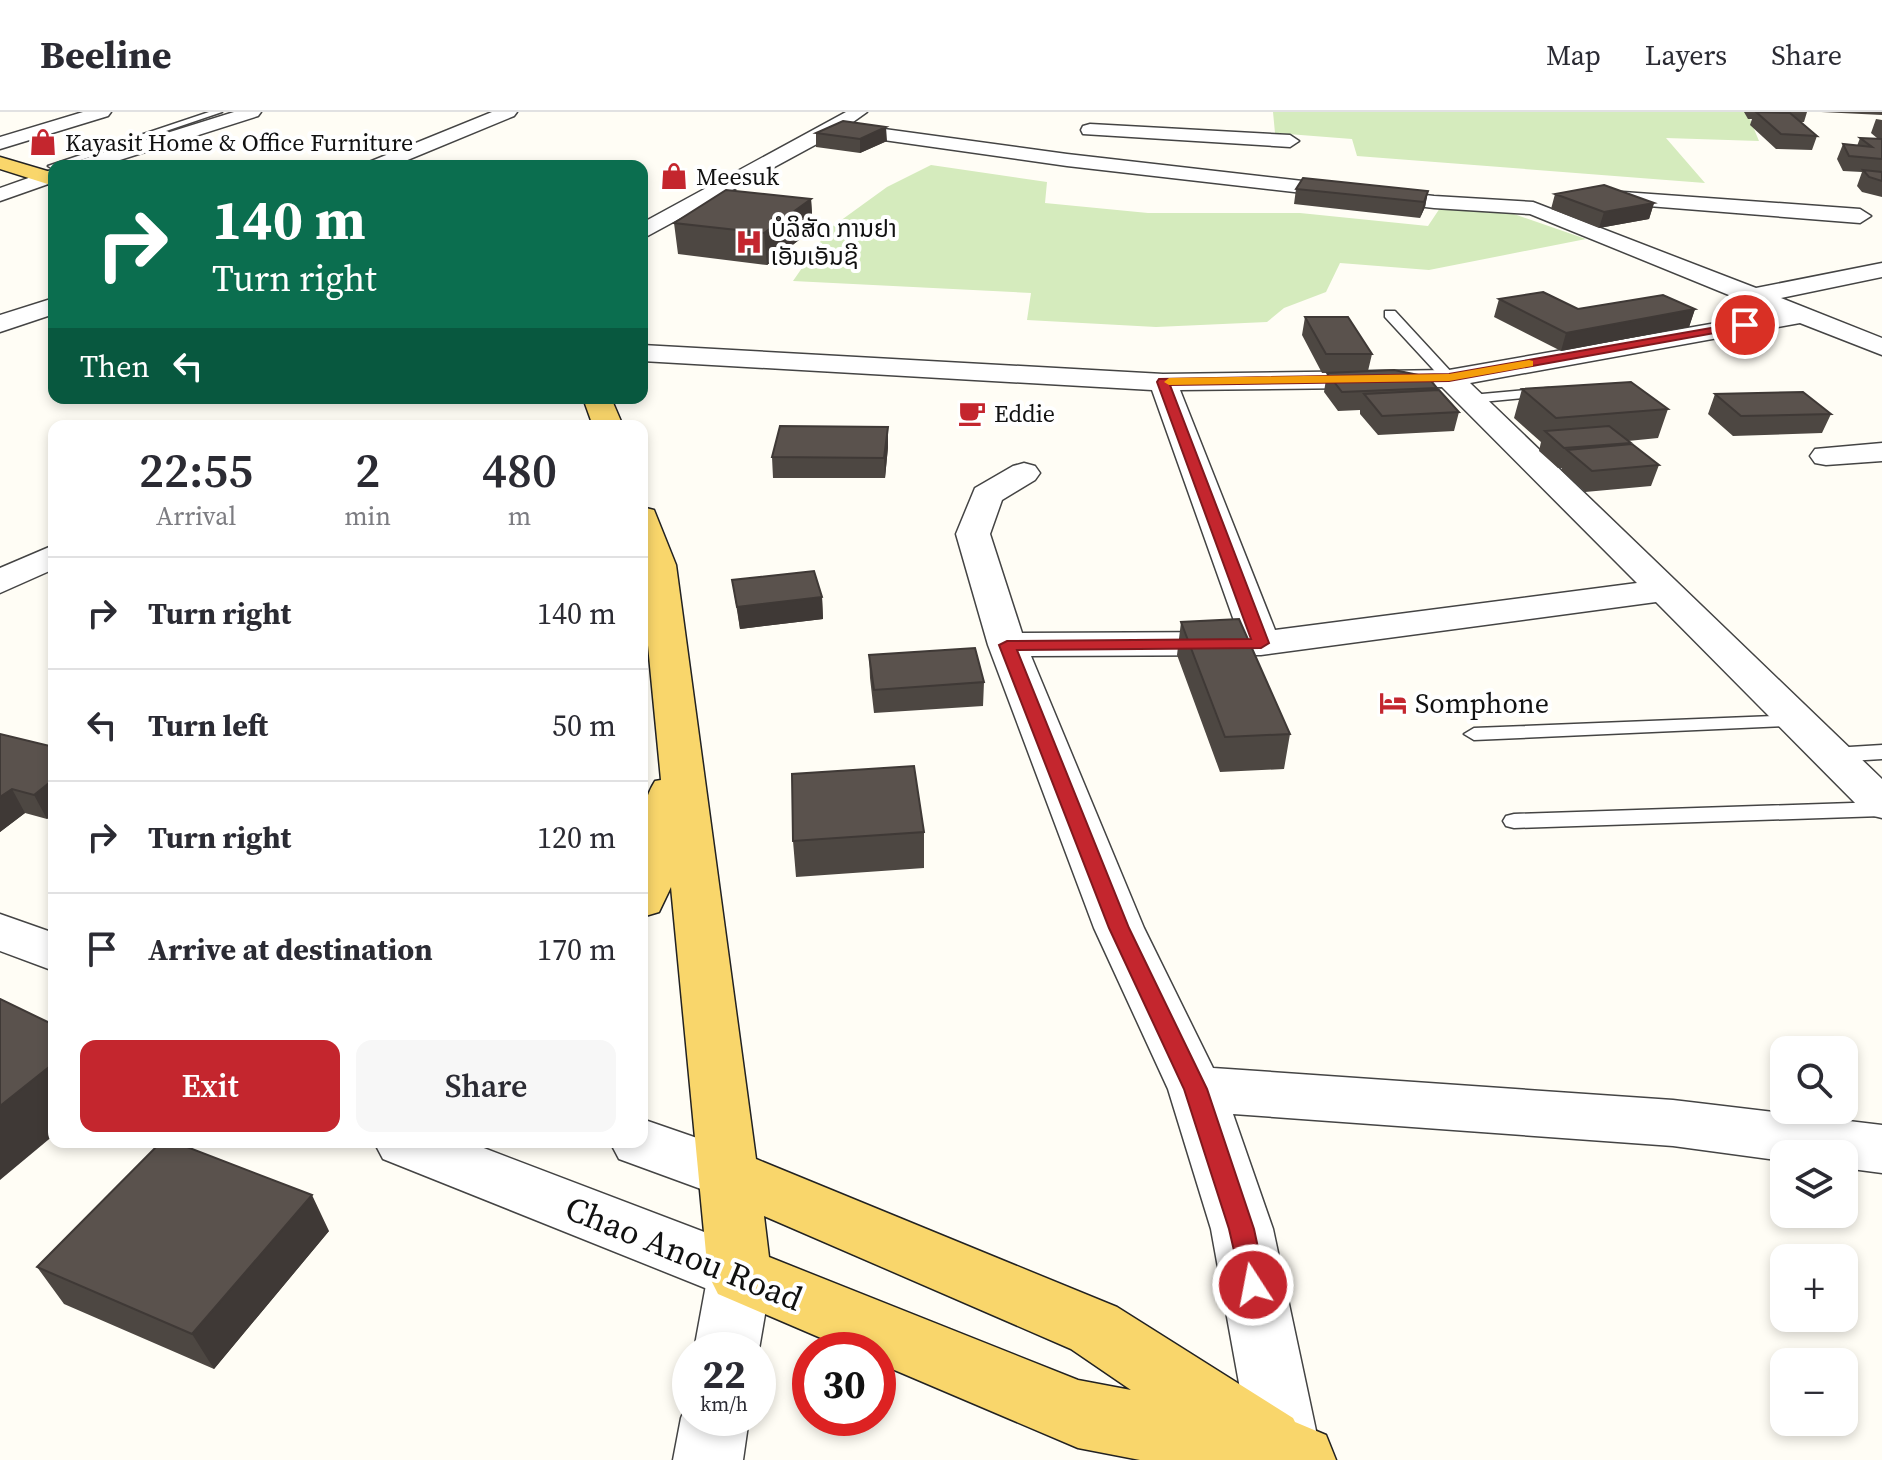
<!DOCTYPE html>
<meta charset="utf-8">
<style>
:root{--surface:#fff;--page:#f7f7f7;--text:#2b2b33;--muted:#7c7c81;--line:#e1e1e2;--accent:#c4262e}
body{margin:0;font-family:"Source Serif 4","Noto Sans Lao",serif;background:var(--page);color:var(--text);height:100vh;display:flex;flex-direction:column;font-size:30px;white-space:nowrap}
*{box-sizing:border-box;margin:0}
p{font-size:26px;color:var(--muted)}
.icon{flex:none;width:44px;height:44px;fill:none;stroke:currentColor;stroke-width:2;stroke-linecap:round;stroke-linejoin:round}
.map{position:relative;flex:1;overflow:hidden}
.side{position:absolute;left:48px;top:308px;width:600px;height:728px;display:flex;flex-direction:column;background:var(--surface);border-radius:16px;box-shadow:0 4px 12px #0003}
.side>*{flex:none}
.hud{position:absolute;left:48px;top:48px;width:600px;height:244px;border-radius:16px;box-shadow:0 4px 12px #0003;background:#0b6e4f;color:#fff;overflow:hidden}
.controls{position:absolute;left:1770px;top:924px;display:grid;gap:16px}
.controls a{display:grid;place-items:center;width:88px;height:88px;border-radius:16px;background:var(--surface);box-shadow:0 4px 12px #0003;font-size:40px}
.speed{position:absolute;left:672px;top:1220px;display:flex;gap:16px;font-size:40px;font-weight:700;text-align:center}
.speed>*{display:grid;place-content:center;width:104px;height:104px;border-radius:50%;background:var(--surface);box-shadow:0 4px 12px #0003;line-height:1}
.speed small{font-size:20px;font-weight:400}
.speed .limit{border:12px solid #d22;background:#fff;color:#111}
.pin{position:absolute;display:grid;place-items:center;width:68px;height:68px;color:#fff;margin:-34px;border:4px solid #fff;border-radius:50%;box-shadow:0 2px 8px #0007}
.me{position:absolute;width:88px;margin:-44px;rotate:349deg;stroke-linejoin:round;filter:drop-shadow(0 0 6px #0008)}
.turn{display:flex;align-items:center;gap:28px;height:168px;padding:0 32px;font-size:36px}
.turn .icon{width:104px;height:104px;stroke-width:2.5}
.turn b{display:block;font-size:56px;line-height:68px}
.then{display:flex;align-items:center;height:76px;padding:0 32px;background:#0003;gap:16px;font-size:30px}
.eta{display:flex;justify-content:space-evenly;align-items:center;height:136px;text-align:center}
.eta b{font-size:48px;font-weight:600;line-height:56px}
.primary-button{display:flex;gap:16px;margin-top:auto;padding:16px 32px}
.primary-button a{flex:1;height:92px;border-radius:16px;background:var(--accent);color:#fff;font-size:32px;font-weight:600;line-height:92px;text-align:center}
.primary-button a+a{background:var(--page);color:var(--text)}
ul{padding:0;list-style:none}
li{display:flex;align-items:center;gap:24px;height:112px;padding:0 32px;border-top:2px solid var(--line)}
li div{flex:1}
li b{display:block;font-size:30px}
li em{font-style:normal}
header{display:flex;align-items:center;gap:48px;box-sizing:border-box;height:112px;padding:0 40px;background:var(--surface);border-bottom:2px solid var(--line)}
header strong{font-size:38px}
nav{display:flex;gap:44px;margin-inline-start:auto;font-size:28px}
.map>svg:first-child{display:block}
.green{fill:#d5ebbd}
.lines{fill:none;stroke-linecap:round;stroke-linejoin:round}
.service-casing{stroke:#444;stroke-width:3}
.minor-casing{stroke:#444;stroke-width:3}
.tertiary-casing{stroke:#444;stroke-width:3}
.primary-casing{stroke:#222;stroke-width:3}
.service{fill:#fff;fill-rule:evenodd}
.minor{fill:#fff;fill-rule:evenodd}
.tertiary{fill:#fff;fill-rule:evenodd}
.primary{fill:#f9d66b;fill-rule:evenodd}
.wall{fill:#4d4742}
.shaded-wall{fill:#3f3936}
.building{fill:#5a524d;stroke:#3f3936;stroke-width:2}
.route{fill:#c4262e;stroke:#7f191e;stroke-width:2}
.slow{fill:#f59e0b}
.labels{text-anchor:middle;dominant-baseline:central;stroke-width:8;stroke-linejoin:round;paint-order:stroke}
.far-poi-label{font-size:24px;fill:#111;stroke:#fff;text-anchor:start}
.poi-label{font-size:28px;fill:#111;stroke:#fff;text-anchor:start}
.near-street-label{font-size:34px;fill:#111;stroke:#fff}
</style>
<header>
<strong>Beeline</strong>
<nav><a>Map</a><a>Layers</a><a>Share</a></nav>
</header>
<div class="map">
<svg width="1882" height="1348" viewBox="0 0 1882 1348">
<rect width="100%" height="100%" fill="#fffdf5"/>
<path class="green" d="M1273 0H1747L1759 29 1666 26 1705 71 1357 44 1352 27 1275 21Z
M931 53 1047 70 1045 91 1148 101H1300L1428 114 1440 96 1511 101 1586 127 1429 158 1340 151 1326 180 1284 196 1267 210 1156 215 1027 208 1031 181 793 169 829 117 887 75Z"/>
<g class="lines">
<g class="service-casing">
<path id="service" d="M209 0H222L63 54H54L53 57 48 54Z
M1385 199H1395L1454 263V269H1444L1385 205Z
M1549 276 1556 280 1554 283 1471 291 1464 287 1471 283Z
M1799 603 1806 605 1809 609 1806 613 1474 628 1464 622 1474 616Z
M1882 633V647L1833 650 1822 643 1833 636Z
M1882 690V704L1514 716 1506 714 1503 709 1506 704 1514 702Z"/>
</g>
<g class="minor-casing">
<path id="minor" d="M83 0H111L108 4 0 37V25Z
M234 0H261L258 4 101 54H71L74 50Z
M492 0H517L514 4 393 54H366L369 50Z
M833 10 1067 42 1434 84 1533 90 1756 176 1882 151V165L1781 186 1882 226V243L1800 211 1470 271 1882 667V706L1866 702 1656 490 1261 543 1031 544 1144 816 1213 956 1673 988 1882 1013V1061L1844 1056V1042H1784V1049L1673 1034 1233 1002 1273 1117 1321 1342 1319 1348H1253L1211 1117 1168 977 1094 816 988 533 956 422 975 376 1013 354 1024 351 1035 354 1040 361 1035 368 1002 388 990 422 1022 521 1238 520 1152 278 642 249V233L1163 262 1449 258 1773 201 1530 102 1434 96 1067 54 827 20 824 16 827 12ZM1442 275 1637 471 1275 518 1180 278Z
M1090 12 1290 23 1299 29 1290 35 1083 22 1081 18 1083 14Z
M54 57V70L0 89V76Z
M1623 80 1860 97 1871 104 1860 111 1623 92 1586 93 1575 87 1586 81Z
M54 186V202L0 220V203Z
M1882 331V349L1826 353 1815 351 1810 344 1815 337Z
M54 433V457L0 481V456Z
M740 1134 762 1142 772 1162 758 1243V1238H694L708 1162 718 1142Z
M690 1284V1306H749L743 1348H673L681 1306Z"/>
</g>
<g class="tertiary-casing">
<path id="tertiary" d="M846 0H867L839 20 642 127V111Z
M0 802 54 821V859L0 839Z
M642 1007 752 1045 761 1063 752 1081 731 1088 619 1047 610 1030H642Z
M374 1030H468L762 1142 772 1162 762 1182 740 1190 383 1047Z"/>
</g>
<g class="primary-casing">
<path id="primary" d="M0 45 54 61V74L0 57Z
M583 286H611L623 314H593Z
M642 395 654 398 676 453 756 1047 1117 1195 1293 1306 1295 1310 1326 1323 1336 1348H1140L1078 1336 878 1251V1238H849L718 1182 708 1162 671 775 659 800 642 805C642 764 632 705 655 669L661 668 642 471ZM764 1104 1071 1237 1131 1278 1078 1268 769 1145Z"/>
</g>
<use href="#service" class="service"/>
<use href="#minor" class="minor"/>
<use href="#tertiary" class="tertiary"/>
<use href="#primary" class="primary"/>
</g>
<path class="wall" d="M1744 0H1807L1804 10H1801L1817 24 1812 38 1776 37 1750 13 1752 7H1748Z
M1821 0H1882V3Z
M1876 7 1882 8V85L1862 80 1857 74 1862 60 1843 59 1837 47 1843 32 1857 34 1860 26H1877L1871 21Z
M816 21 887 29 860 41 816 35Z
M1296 77 1428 79 1425 95 1420 106 1294 92Z
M1555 82 1654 91 1649 107 1599 116 1551 97Z
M811 87 813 117 767 153 678 142 674 111Z
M1499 187 1578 197H1695L1689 215 1561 239 1494 205Z
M1305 205 1372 242 1368 259 1437 276V278L1459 300 1454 319 1378 323 1360 302V298L1338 299 1324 280 1327 261H1322L1302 223Z
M1522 277 1668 297 1658 326 1628 329 1631 331 1630 333 1659 353 1651 374 1585 380 1561 358 1562 356H1558L1539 339 1541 330 1514 306Z
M1715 282 1831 302 1822 321 1733 324 1708 302Z
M888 335 885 366H773L772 345Z
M732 468 822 485 823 507 740 517Z
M1181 510 1290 622 1284 657 1220 660 1177 543Z
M869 543 984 570 983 594 874 601 870 566Z
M0 622 54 635V701L47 707 25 701 0 720Z
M924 720V756L796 765 793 729Z
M329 1119 214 1257 64 1192 37 1155Z"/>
<path class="shaded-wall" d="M886 15 887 29 860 41V27Z
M1428 79 1425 95 1420 106 1424 90Z
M811 87 813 117 767 153 764 121Z
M1654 91 1649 107 1599 116 1604 100Z
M1695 197 1689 215 1561 239 1566 221Z
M888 315V335L885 366 884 346Z
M822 485 823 507 740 517 737 495Z
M54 667V701L47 707 34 683Z
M12 677 25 701 0 720V685Z
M54 951V1023L0 1068V994Z
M312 1083 329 1119 214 1257 192 1222Z"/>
<path class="building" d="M1756 0 1790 1 1817 24 1781 22Z
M843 9 886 15 860 27 816 21Z
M1860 26 1882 27V47L1849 44 1843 32 1872 35Z
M1863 58 1882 60V69L1869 65Z
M1303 66 1428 79 1424 90 1296 77Z
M1604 73 1654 91 1604 100 1555 82Z
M726 78 811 87 764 121 674 111Z
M1543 180 1578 197 1663 183 1695 197 1566 221 1499 187Z
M1305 205H1348L1372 242H1326Z
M1394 258 1428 265 1437 276 1342 280 1327 261Z
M1631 270 1668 297 1556 306 1522 277Z
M1439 278 1459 300 1382 304 1364 282Z
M1803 280 1831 302 1741 304 1715 282Z
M780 314 888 315 884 346 772 345Z
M1609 314 1631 331 1564 336 1545 319Z
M1632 332 1659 353 1592 359 1567 338Z
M814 459 822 485 737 495 732 468Z
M1239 507 1290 622 1225 625 1181 510Z
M975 536 984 570 874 578 869 543Z
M0 622 54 635V667L34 683 12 677 0 685Z
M914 654 924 720 793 729 792 662Z
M0 887 54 913V951L0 994Z
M161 1030H174L312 1083 192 1222 37 1155Z"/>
<path class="route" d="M1745 210 1748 211V215L1449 269 1170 273 1269 531 1261 536 1017 538 1129 816 1207 977 1254 1117 1266 1173 1262 1182 1253 1185 1244 1182 1229 1117 1184 977 1109 816 999 533 1007 529 1251 527 1157 270 1159 267 1449 262Z"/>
<path class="slow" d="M1529 248 1533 249V254L1449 269 1169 273 1164 270 1169 266 1449 262Z"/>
<defs>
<g id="shop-bare" transform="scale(2.16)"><path d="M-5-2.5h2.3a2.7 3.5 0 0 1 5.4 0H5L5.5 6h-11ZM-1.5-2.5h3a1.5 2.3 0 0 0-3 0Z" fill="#c4262e" stroke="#fff" stroke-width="2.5" paint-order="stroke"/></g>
<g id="hospital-bare" transform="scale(2.16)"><path d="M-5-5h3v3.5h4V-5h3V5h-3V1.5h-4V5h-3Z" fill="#c4262e" stroke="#fff" stroke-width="2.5" paint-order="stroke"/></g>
<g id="cafe-bare" transform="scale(2.16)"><path d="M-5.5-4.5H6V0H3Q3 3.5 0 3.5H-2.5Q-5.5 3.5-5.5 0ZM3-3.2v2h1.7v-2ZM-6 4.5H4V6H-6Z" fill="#c4262e" stroke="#fff" stroke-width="2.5" paint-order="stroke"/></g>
<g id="hotel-bare" transform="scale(2.16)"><path d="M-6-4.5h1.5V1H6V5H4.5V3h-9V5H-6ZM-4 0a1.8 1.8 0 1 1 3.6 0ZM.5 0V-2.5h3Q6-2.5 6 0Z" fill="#c4262e" stroke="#fff" stroke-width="2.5" paint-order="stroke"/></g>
</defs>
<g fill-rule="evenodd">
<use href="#shop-bare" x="43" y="30"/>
<use href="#shop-bare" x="674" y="64"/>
<use href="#hospital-bare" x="749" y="130"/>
<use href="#cafe-bare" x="972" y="301"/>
<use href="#hotel-bare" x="1393" y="591"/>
</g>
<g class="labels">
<g class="far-poi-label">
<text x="65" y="30">Kayasit Home &amp; Office Furniture</text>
<text x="696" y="64">Meesuk</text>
<text x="771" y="116">ບໍລິສັດ ການຢາ<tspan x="771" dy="28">ເອັນເອັນຊີ</tspan></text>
<text x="994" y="301">Eddie</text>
</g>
<g class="poi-label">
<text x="1415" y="591">Somphone</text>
</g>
<g class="near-street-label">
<text transform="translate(684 1141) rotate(22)">Chao Anou Road</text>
</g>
</g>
</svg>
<div class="controls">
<a><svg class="icon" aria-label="search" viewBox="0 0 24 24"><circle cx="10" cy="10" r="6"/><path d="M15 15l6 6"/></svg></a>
<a><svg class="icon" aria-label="layers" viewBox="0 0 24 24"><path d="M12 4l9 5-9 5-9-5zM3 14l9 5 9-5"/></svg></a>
<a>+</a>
<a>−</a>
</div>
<div class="speed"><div>22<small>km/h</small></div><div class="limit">30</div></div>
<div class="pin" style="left:1745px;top:213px;background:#d93025"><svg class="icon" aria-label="arrive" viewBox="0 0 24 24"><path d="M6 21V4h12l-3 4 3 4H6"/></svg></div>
<svg class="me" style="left:1253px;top:1173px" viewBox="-20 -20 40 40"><circle r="17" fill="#c4262e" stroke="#fff" stroke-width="3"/><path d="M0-11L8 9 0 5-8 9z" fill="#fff"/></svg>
<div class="hud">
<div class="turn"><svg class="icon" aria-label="right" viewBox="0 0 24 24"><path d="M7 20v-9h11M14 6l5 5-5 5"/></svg><div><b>140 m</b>Turn right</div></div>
<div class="then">Then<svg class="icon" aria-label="left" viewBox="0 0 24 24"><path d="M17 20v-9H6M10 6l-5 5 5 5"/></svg></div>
</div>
<section class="side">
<div class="eta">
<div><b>22:55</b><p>Arrival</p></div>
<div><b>2</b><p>min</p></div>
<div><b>480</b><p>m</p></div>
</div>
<ul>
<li><svg class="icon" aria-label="right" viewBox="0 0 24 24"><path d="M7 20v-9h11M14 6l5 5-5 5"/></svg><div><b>Turn right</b></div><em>140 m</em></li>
<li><svg class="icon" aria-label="left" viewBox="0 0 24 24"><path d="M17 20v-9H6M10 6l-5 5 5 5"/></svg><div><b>Turn left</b></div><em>50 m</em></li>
<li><svg class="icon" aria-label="right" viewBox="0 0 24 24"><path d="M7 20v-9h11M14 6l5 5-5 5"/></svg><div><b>Turn right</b></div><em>120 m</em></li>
<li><svg class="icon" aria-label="arrive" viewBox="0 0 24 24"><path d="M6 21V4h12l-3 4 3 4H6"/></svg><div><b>Arrive at destination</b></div><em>170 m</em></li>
</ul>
<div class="primary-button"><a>Exit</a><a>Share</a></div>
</section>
</div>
